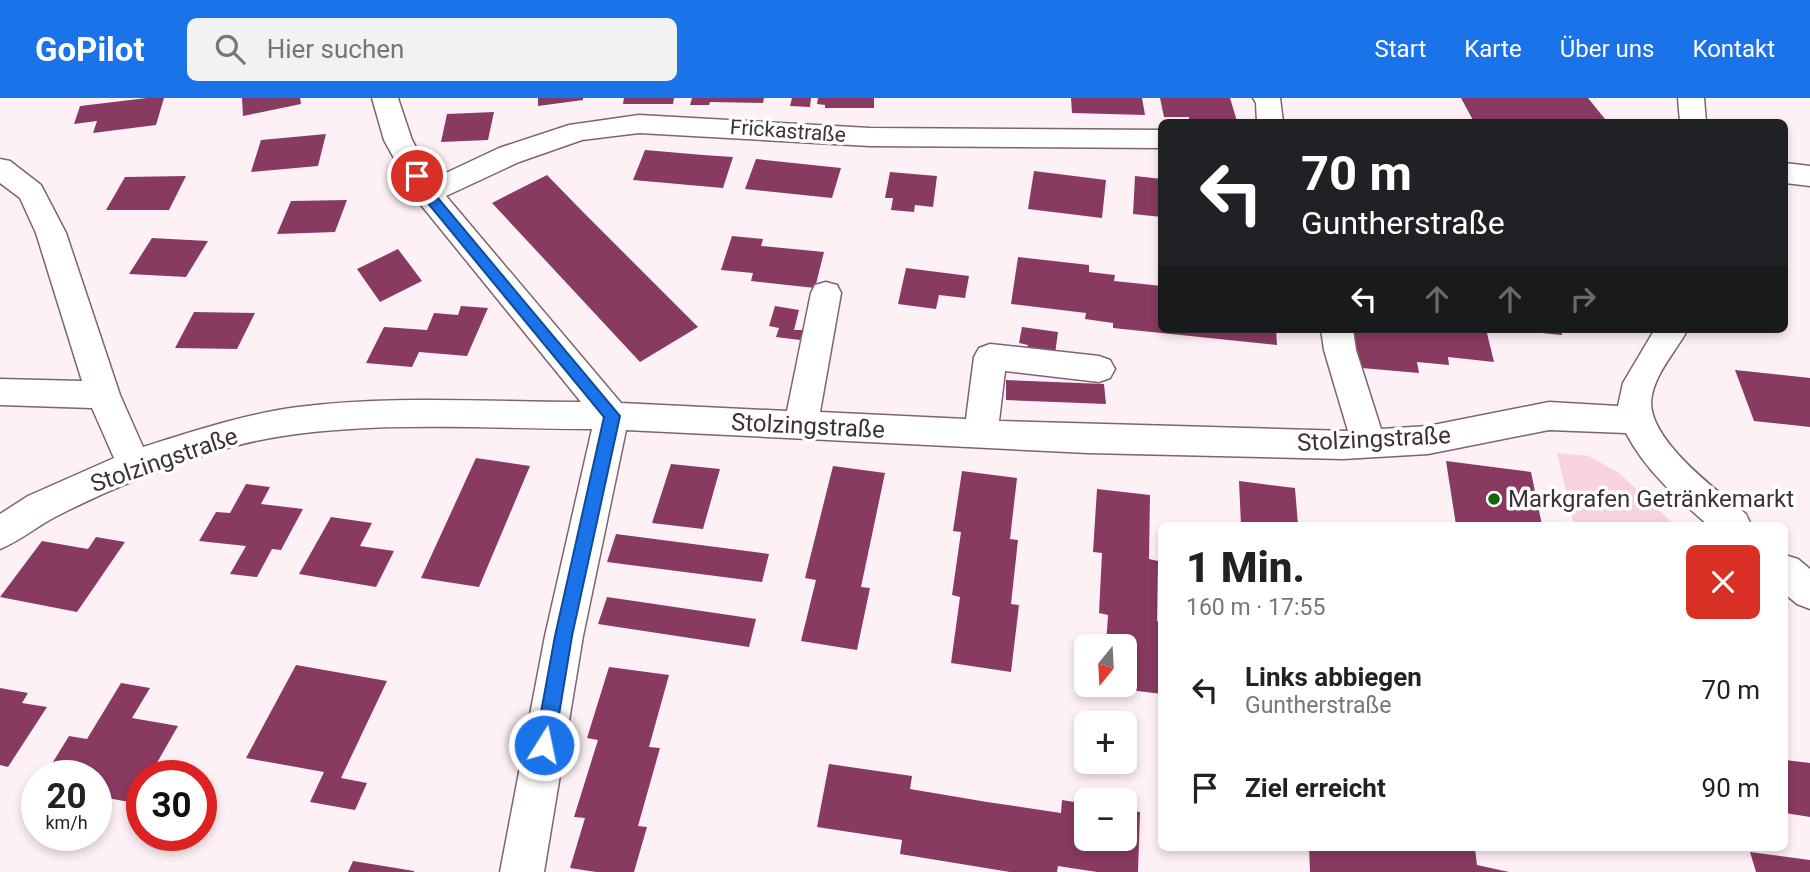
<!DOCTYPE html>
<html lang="de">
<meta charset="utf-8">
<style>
:root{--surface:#fff;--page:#f2f2f2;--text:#222;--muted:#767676;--accent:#1a73e8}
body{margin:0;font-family:Roboto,sans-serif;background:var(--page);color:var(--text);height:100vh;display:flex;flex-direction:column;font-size:26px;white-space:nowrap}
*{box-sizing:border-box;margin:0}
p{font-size:23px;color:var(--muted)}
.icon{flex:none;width:38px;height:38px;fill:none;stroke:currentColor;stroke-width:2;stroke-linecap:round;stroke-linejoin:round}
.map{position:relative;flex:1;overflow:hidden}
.sheet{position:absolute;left:1158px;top:424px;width:630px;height:329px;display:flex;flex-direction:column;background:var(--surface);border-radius:10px;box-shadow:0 4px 10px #0003}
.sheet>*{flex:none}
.banner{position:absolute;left:1158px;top:21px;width:630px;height:214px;border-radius:10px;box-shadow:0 4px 10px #0003;background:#202124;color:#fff;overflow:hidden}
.needle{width:46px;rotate:198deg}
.controls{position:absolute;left:1074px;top:536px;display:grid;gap:14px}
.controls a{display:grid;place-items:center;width:63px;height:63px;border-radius:10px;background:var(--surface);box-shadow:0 4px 10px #0003;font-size:35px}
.speed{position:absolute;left:21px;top:662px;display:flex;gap:14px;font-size:35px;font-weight:700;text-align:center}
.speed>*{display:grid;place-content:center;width:91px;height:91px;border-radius:50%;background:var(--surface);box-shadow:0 4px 10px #0003;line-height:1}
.speed small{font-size:18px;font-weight:400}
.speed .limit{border:10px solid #d22;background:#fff;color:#111}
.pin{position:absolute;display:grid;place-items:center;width:60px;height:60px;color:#fff;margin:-30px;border:4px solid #fff;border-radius:50%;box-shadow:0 2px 7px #0007}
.me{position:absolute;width:77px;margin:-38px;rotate:10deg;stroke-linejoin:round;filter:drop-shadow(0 0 5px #0008)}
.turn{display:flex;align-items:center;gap:24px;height:147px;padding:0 28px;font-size:32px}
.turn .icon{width:91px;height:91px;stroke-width:2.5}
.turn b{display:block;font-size:49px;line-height:60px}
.lanes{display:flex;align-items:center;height:66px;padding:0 28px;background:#0003;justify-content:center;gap:35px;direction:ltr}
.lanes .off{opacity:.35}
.round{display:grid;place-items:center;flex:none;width:74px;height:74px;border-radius:10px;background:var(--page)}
.head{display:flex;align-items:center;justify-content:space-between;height:119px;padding:0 28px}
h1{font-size:42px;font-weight:800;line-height:52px}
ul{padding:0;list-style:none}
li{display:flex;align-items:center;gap:21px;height:98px;padding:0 28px}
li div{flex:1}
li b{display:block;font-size:26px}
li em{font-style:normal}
header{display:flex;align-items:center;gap:42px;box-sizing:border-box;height:98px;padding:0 35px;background:var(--accent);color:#fff}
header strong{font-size:33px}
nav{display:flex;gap:38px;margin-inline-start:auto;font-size:24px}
.search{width:490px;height:63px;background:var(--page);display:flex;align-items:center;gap:18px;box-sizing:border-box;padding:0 24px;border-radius:10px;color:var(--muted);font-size:26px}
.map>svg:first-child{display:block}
.green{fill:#f8d2e1}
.building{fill:#893a60}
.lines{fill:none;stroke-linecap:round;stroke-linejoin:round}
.minor-casing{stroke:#7f636e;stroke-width:3}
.minor{fill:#fff;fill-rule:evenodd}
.route{fill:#1a73e8;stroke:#114b97;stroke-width:2}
.poi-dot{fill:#0f680f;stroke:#fff;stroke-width:2.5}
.labels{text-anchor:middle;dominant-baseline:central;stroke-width:7;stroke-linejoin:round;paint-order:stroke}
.far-street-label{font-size:21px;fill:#3f3237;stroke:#fff}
.street-label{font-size:24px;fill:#3f3237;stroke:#fff}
.poi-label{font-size:24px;fill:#3f3237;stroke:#fff;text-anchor:start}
</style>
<header>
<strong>GoPilot</strong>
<div class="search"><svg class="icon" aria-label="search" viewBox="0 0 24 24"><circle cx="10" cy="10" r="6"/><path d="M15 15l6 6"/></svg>Hier suchen</div>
<nav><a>Start</a><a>Karte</a><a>Über uns</a><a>Kontakt</a></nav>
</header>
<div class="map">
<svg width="1810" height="774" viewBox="0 0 1810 774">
<rect width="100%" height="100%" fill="#fef1f6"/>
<path class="green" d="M1557 355 1589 358 1619 375 1675 427H1574Z"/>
<path class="building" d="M147 0H164L156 27 93 35 97 23 74 26 80 8Z
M242 0H300L301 6 243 18Z
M538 0H583V2L538 8Z
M624 0H674L673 6H623Z
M692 0H764L763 5 710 4 709 7H690Z
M792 0H811L810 9 790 8Z
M818 0H874V10H825V7L817 6Z
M1071 0H1142L1145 17 1072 15Z
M1160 0H1230L1237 23H1189V19H1164Z
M1461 0H1588L1605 21 1474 24Z
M494 14 488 42 441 44 447 16Z
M326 36 318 68 251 74 261 42Z
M645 52 703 57 733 59 723 90 633 82Z
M756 61 841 70 832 100 745 91Z
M1034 73 1106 82 1102 120 1028 111Z
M890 74 937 78 933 109 915 107 914 114 891 112 893 100H885Z
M547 77 582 113 698 229 640 264 492 105Z
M186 78 169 112H106L125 79Z
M1135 78 1162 81V119L1133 116Z
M347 102 335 134 277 136 291 103Z
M732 138 763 141 761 148 824 154 815 190 751 183 753 175 721 172Z
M152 140 208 143 186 179 129 176Z
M398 151 422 183 380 204 357 171Z
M1018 159 1089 167V174L1115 177 1114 183 1162 188V231H1276L1277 247 1113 230V225L1085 221 1086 215 1011 206Z
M906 170 969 178 965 200 939 197 936 211 898 206Z
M461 208 488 210 467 258 419 254 412 269 366 265 384 229 427 232 434 215 458 217Z
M775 208 799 212 794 232H803L800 242 776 239 779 230 769 228Z
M194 214 255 215 237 251 175 250Z
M1022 229 1058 234 1055 256 1027 251 1028 247 1019 245Z
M1345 231H1486L1494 264 1448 259 1449 267 1417 264 1419 275 1350 269Z
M1521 231H1561L1562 237 1521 233Z
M1735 272 1810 280V329L1754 323Z
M1006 282 1104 286 1106 306 1006 302Z
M476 360 530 368 479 489 421 480Z
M1446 363 1531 374 1542 427H1456Z
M671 366 720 371 703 431 652 425Z
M833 368 885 375 861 489 870 490 857 552 801 543 816 482 805 480Z
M962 373 1017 380 1010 441 1018 442 1011 506 1019 507 1011 574 951 565 960 499 952 497 961 434 953 433Z
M1239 383 1295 390 1298 427H1241Z
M246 386 270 389 261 406 303 411 281 452 272 451 257 479 230 476 246 448 199 443 216 414 230 415Z
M1097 391 1150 397 1149 461 1158 463 1157 523 1162 524V596L1105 589V586H1125V548H1106L1108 517 1099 515 1102 455 1093 454Z
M331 419 372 425 360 448 394 453 376 489 299 476Z
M616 436 769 456 762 484 607 464Z
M96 439 125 444 77 514 0 499 42 443 88 451Z
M607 499 756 521 749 549 598 526Z
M296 567 387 583 341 680 367 685 355 712 310 704 324 674 246 660Z
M609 569 669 577 649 649 660 650 638 728 647 729 634 774H596L570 770 585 720 574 719 598 642 587 640Z
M121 585 150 590 132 620 178 628 150 677H142V693L135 705 96 698V677H45L69 638 87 641Z
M0 590 28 595 22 605 47 609 8 669 0 667Z
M1785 662 1810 665V719L1785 715Z
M829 666 912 678 910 691 987 704 1061 715 1062 702 1087 706V740H1125V712L1140 714 1138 774H1097L1058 768 1057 774H1010L900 756 902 742 817 729Z
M1309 749H1462L1475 751 1477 767 1509 774H1310Z
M1750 754 1810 762V774H1756Z
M353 763 414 773V774H348Z"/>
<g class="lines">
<g class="minor-casing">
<path id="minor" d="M372 0H398L412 42 433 81 499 50 569 27 639 17 870 30 1162 32V50L870 48 639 35 582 42 519 64 446 98 621 305 787 313 811 195 815 187 826 184 837 187 841 195 820 314 966 321 974 259 979 250 990 246 1099 258 1110 262 1115 271 1110 280 1099 284 1005 273 999 323 1348 333 1324 252 1321 231H1353L1356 252 1381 331 1428 328 1549 304 1618 308 1623 285 1655 231H1688C1676 253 1657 273 1652 297 1642 338 1718 393 1746 416L1751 427H1708C1677 400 1645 372 1626 335L1549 332 1428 356 1343 361 1088 355 626 332 583 538 544 774H500L545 538 592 331C476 331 327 318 217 353 162 370 107 392 55 419 36 429 20 443 0 451V416L28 398 114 360 92 310 0 307V281L82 283 36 135 20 100 0 85V61L10 63 41 87 66 135 120 297 143 349C194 333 245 316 298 309 391 297 487 304 581 304L417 102 384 42Z
M1253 0H1280L1283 24H1257L1256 5Z
M1678 0H1704L1706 24H1680Z
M1785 65 1810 68V88L1785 85Z
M1785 457 1798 461 1810 471V511L1797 506 1785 496Z"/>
</g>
<use href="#minor" class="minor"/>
</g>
<path class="route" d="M417 73 422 74 432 93 620 318 572 538 554 647 551 654 544 656 538 654 535 647 555 538 604 319 422 98 411 78Z"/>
<circle class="poi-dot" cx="1494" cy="401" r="7"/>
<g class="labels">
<g class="far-street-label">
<text transform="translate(788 33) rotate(4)">Frickastraße</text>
</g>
<g class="street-label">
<text transform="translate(808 328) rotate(3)">Stolzingstraße</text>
<text transform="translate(1374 341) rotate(-3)">Stolzingstraße</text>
<text transform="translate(164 362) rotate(-19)">Stolzingstraße</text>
</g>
<g class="poi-label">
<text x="1508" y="401">Markgrafen Getränkemarkt</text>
</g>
</g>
</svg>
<div class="controls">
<a><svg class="needle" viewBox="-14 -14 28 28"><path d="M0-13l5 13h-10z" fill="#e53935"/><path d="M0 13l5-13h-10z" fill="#767676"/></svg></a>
<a>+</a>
<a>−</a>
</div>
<div class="speed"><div>20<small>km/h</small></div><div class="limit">30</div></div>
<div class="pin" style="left:417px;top:78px;background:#d93025"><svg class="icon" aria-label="arrive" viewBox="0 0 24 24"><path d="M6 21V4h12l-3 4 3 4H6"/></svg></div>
<svg class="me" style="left:544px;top:647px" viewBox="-20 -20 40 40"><circle r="17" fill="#1a73e8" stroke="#fff" stroke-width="3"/><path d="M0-11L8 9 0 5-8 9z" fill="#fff"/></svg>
<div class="banner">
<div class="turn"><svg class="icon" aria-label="left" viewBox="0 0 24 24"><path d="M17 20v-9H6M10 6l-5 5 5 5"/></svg><div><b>70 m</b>Guntherstraße</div></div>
<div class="lanes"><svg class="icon" aria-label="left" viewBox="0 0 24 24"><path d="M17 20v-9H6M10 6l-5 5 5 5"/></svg><svg class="icon off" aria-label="ahead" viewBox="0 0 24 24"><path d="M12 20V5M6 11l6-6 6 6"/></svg><svg class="icon off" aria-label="ahead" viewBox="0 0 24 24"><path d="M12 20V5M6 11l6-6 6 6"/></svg><svg class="icon off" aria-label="right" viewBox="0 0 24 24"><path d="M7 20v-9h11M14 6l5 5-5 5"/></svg></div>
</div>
<section class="sheet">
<div class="head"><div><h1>1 Min.</h1><p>160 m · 17:55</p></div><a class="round" style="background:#d93025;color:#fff"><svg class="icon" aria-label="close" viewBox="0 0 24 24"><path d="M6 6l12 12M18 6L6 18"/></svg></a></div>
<ul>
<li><svg class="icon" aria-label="left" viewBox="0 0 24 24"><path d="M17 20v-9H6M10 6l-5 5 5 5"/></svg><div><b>Links abbiegen</b><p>Guntherstraße</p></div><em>70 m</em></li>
<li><svg class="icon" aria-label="arrive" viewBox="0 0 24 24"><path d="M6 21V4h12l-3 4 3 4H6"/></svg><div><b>Ziel erreicht</b></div><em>90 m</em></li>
</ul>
</section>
</div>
